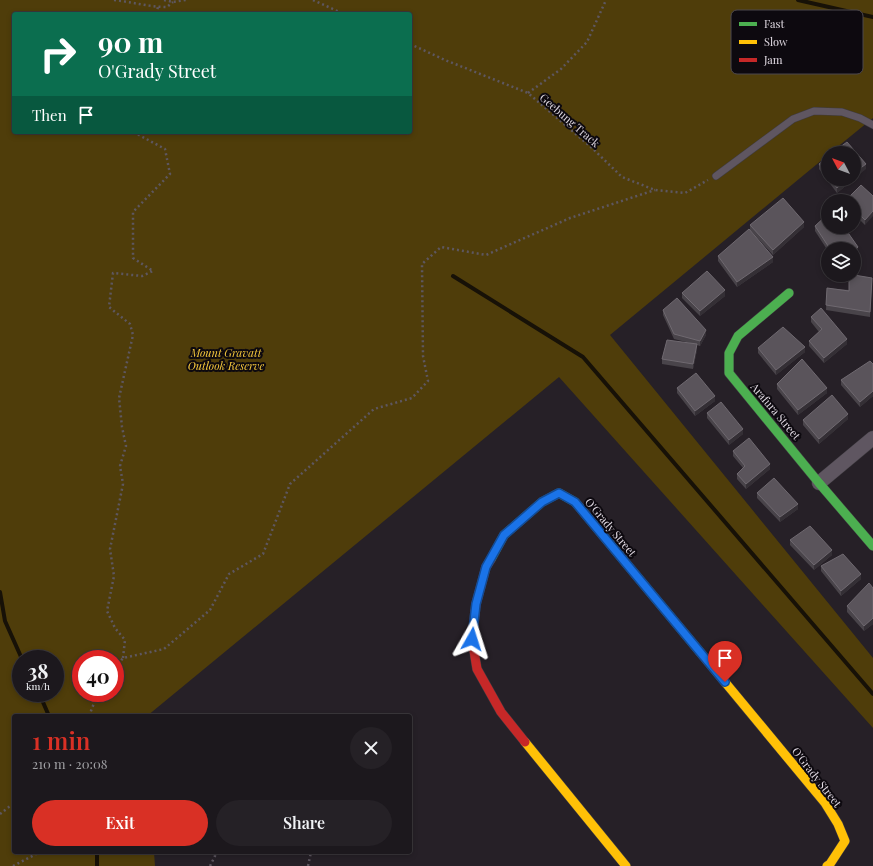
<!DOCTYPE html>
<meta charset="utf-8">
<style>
:root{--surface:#1c181d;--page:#252126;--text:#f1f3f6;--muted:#a0a0a4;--line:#3a373b;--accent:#d93025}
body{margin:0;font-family:"Playfair Display",serif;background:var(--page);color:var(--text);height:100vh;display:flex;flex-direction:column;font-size:15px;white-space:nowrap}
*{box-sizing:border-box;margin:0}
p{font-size:13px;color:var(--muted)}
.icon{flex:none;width:22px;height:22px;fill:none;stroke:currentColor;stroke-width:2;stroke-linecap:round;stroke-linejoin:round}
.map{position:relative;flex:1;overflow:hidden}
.details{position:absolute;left:12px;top:714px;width:400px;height:140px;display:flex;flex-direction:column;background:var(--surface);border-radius:4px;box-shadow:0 2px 6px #0003,0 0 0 1px var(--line)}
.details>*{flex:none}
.banner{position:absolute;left:12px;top:12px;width:400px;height:122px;border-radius:4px;box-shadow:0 2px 6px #0003,0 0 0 1px var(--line);background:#0b6e4f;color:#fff;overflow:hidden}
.needle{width:26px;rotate:311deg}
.fabs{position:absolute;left:821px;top:146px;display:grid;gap:8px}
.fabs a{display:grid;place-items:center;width:40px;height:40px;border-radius:50%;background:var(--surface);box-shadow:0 2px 6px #0003,0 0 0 1px var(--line);font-size:20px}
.speed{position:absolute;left:12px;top:650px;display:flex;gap:8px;font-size:20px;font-weight:700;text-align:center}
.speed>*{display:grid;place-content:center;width:52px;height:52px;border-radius:50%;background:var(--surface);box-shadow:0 2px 6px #0003,0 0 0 1px var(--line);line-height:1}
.speed small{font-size:10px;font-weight:400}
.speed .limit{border:6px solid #d22;background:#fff;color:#111}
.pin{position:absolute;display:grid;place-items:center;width:34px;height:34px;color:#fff;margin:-41px -17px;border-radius:50% 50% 50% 0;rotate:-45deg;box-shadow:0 0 4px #0007}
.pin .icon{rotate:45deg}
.me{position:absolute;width:44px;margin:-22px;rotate:6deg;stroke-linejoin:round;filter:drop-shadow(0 0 3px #0008)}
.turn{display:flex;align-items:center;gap:14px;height:84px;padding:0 20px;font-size:18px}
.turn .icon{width:52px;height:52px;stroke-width:2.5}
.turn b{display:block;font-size:28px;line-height:34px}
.then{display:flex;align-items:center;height:38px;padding:0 20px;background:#0003;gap:8px;font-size:15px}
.round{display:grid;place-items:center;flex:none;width:42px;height:42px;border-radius:21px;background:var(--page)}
.head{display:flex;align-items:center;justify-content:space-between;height:68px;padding:0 20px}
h1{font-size:24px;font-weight:600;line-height:30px;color:var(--accent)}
.button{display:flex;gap:8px;margin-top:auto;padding:8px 20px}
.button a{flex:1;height:46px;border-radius:24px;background:var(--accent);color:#fff;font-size:16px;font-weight:600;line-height:46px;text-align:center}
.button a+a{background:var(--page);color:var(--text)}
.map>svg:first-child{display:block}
.forest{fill:#4f3d0a;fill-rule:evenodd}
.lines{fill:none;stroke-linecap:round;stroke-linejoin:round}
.stream{stroke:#171107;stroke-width:4}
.lane-casing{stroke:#3f3b40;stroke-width:8}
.street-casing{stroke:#3f3b40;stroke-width:15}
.fast-casing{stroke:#3f3b40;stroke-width:10}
.slow-casing{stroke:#3f3b40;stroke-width:10}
.jam-casing{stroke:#3f3b40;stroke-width:10}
.path{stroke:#5e5760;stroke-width:2.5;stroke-dasharray:2 3;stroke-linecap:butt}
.lane{stroke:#5f5661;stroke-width:7}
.street{stroke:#5f5661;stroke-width:14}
.fast{stroke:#4caf50;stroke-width:9}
.slow{stroke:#ffc107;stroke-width:9}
.jam{stroke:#c62828;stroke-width:9}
.wall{fill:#49444a}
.shaded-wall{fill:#342f35}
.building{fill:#5a545b;stroke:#6f6970}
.route-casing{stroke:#114b97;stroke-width:10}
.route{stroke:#1a73e8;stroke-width:7}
.labels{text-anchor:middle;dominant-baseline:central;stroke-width:4;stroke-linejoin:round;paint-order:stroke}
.street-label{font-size:11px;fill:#e1dae3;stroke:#0d090f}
.park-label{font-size:11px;font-style:italic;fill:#f9cb3d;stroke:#0d090f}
.key{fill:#0d090f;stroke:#4d484f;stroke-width:1}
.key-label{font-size:11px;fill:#e1dae3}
</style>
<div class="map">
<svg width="873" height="866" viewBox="0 0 873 866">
<rect width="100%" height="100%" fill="#262027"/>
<path class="forest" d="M0 0H873V118L830 153H828V155L610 335 873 658V728L559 377 147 716H14V852H154L155 866H0ZM14 14H410V132H14ZM21 659H55V693H21ZM81 659H115V693H81Z"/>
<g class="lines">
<path class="stream" d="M798 0 873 17
M453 276 583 357 873 694
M0 592 5 621 22 659
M39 693 49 716
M97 852V866"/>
<g class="lane-casing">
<path id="lane" d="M716 176 793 119 814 111 842 112 860 118 873 125"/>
</g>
<g class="street-casing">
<path id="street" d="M819 483 873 438"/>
</g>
<g class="fast-casing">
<path id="fast" d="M789 293 738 336 729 353V373L819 483 873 546
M491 559 504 535 542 502 559 493 575 502 700 652"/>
</g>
<g class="slow-casing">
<path id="slow" d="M700 652 825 803 838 824 845 841 830 864 827 866
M525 742 626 866"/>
</g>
<g class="jam-casing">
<path id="jam" d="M491 559 486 567 476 604 472 639 477 669 501 712 525 742"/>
</g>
<path class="path" d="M114 0C132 2 149 7 167 7L173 2
M164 0 173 2 186 0
M313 0 344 14
M156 14 158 7
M410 44 445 60 528 93 592 148 622 177 655 190 685 193 708 180
M528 93 561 69 587 42 606 0
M123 658 125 640 115 628 107 611 114 576 110 549 123 484 120 466 126 446 122 427 119 398 133 335 130 324 109 307 113 273 142 276 153 271 133 258V212L170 174 165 149 137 134V132
M115 668 123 658 164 649 210 610 229 574 263 554 290 484 374 409 412 398 428 381 423 356 422 264 441 247 486 255 570 218 655 190
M89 716 98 693
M0 814 14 803
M13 866 40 852
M210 866 215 856V852
M308 866 311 852"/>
<use href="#lane" class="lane"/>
<use href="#street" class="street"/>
<use href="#fast" class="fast"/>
<use href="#slow" class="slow"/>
<use href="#jam" class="jam"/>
</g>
<path class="wall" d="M828 156V179H854L837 193 819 169V164Z
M873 196 865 225 854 214V201H846V200Z
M828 214V227H844L858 247V252L854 256V249H828V251L815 231V226Z
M750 225 804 227 773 255 750 230Z
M718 256 773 262 737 287 718 261Z
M872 283 870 317 826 310 827 288 849 290Z
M682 293 725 296 700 316 682 298Z
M663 310 706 335 700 346 697 345V350L693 369 662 364V359L690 343 674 339 663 315Z
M811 317 847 344 824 363 809 346V341L819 332 811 322Z
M758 348 805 352 776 375 758 353Z
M873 364V396L860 407 841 385V380Z
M777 384 827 393 798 415 777 389Z
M677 388 715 401 695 416 677 393Z
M707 413 743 434 729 445 707 418Z
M848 419 819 444 803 425V420Z
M733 451 770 469 746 489 737 479V474L743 468 733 456Z
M757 493 798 509 780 522 757 498Z
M790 540 832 555 814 570 790 545Z
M821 566 861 579 841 596 821 571Z
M873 588V624L864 631 847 612V606Z"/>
<path class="shaded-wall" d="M866 164V169L854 179V173Z
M847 179H854L837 193V188Z
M873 211V216L865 225V220Z
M804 222V227L773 255V250Z
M858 247V252L854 256V251Z
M773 257V262L737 287V282Z
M725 290V296L700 316V311Z
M706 330V335L700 346V341Z
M847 339V344L824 363V358Z
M697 344V350L693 369V364Z
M805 347V352L776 375V370Z
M827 388V393L798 415V410Z
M873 391V396L860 407V402Z
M715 396V401L695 416V411Z
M848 414V419L819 444V439Z
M743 429V434L729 445V440Z
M770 464V469L746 489V484Z
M798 504V509L780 522V517Z
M832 550V555L814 570V565Z
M861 574V579L841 596V591Z
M873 618V624L864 631V626Z"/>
<path class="building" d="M847 142 866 164 854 173V153H832Z
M828 156V176L819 164Z
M830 179H847L837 188Z
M861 185 873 196V211L865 220 854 209V201H847L846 200Z
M783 198 804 222 773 250 750 225Z
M828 214V227H844L858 247 854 251V249H830L815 226Z
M749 229 773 257 737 282 718 256Z
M707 271 725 290 700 311 682 293Z
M849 275H854L872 278 870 312 826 305 827 288 849 291Z
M677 298 706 330 700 341 674 334 663 310Z
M821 308 847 339 824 358 809 341 822 329 811 317Z
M783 327 805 347 776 370 758 348Z
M667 340 697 344 693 364 662 359Z
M802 359 827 388 798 410 777 384Z
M870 361 873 364V391L860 402 841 380Z
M696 373 715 396 695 411 677 388Z
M832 395 848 414 819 439 803 420Z
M721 402 743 429 729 440 707 413Z
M749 438 770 464 746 484 737 474 745 466 733 451Z
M774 478 798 504 780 517 757 493Z
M810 526 832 550 814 565 790 540Z
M843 554 861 574 841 591 821 566Z
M869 583 873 588V618L864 626 847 606Z"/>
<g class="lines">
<g class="route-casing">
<path id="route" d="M472 639 476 604 486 567 504 535 542 502 559 493 575 502 725 682"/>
</g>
<use href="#route" class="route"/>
</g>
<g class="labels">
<g class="street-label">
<text transform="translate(570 120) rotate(41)">Geebung Track</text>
<text transform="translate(776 411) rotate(50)">Arafura Street</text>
<text transform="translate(611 527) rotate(50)">O'Grady Street</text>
<text transform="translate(817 777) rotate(52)">O'Grady Street</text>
</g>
<g class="park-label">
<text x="226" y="352">Mount Gravatt<tspan x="226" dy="13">Outlook Reserve</tspan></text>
</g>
</g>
<rect x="731" y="10" width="132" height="64" rx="6" class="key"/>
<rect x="739" y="22" width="18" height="4" fill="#4caf50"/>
<rect x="739" y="40" width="18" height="4" fill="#ffc107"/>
<rect x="739" y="58" width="18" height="4" fill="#c62828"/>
<g class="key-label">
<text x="764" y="28">Fast</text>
<text x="764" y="46">Slow</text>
<text x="764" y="64">Jam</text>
</g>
</svg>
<div class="fabs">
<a><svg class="needle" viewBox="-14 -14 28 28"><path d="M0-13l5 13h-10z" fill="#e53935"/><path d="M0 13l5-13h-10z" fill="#a0a0a4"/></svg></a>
<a><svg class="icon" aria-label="sound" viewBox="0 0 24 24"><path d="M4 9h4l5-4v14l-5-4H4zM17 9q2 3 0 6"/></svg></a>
<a><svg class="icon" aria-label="layers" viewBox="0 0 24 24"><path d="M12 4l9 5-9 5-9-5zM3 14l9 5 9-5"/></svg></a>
</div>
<div class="speed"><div>38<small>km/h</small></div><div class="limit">40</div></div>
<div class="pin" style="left:725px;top:682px;background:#d93025"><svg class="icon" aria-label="arrive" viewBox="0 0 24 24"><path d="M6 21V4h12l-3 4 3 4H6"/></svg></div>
<svg class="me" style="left:472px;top:639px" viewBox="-20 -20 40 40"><path d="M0-17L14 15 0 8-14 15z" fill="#1a73e8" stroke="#fff" stroke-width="4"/></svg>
<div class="banner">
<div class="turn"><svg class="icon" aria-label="right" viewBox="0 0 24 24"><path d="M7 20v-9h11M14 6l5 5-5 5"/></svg><div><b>90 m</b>O'Grady Street</div></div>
<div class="then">Then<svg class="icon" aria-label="arrive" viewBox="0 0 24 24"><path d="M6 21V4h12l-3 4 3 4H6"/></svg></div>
</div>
<section class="details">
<div class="head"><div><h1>1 min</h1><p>210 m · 20:08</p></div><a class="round"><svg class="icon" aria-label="close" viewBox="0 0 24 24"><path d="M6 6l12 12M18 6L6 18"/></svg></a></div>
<div class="button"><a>Exit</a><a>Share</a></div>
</section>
</div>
